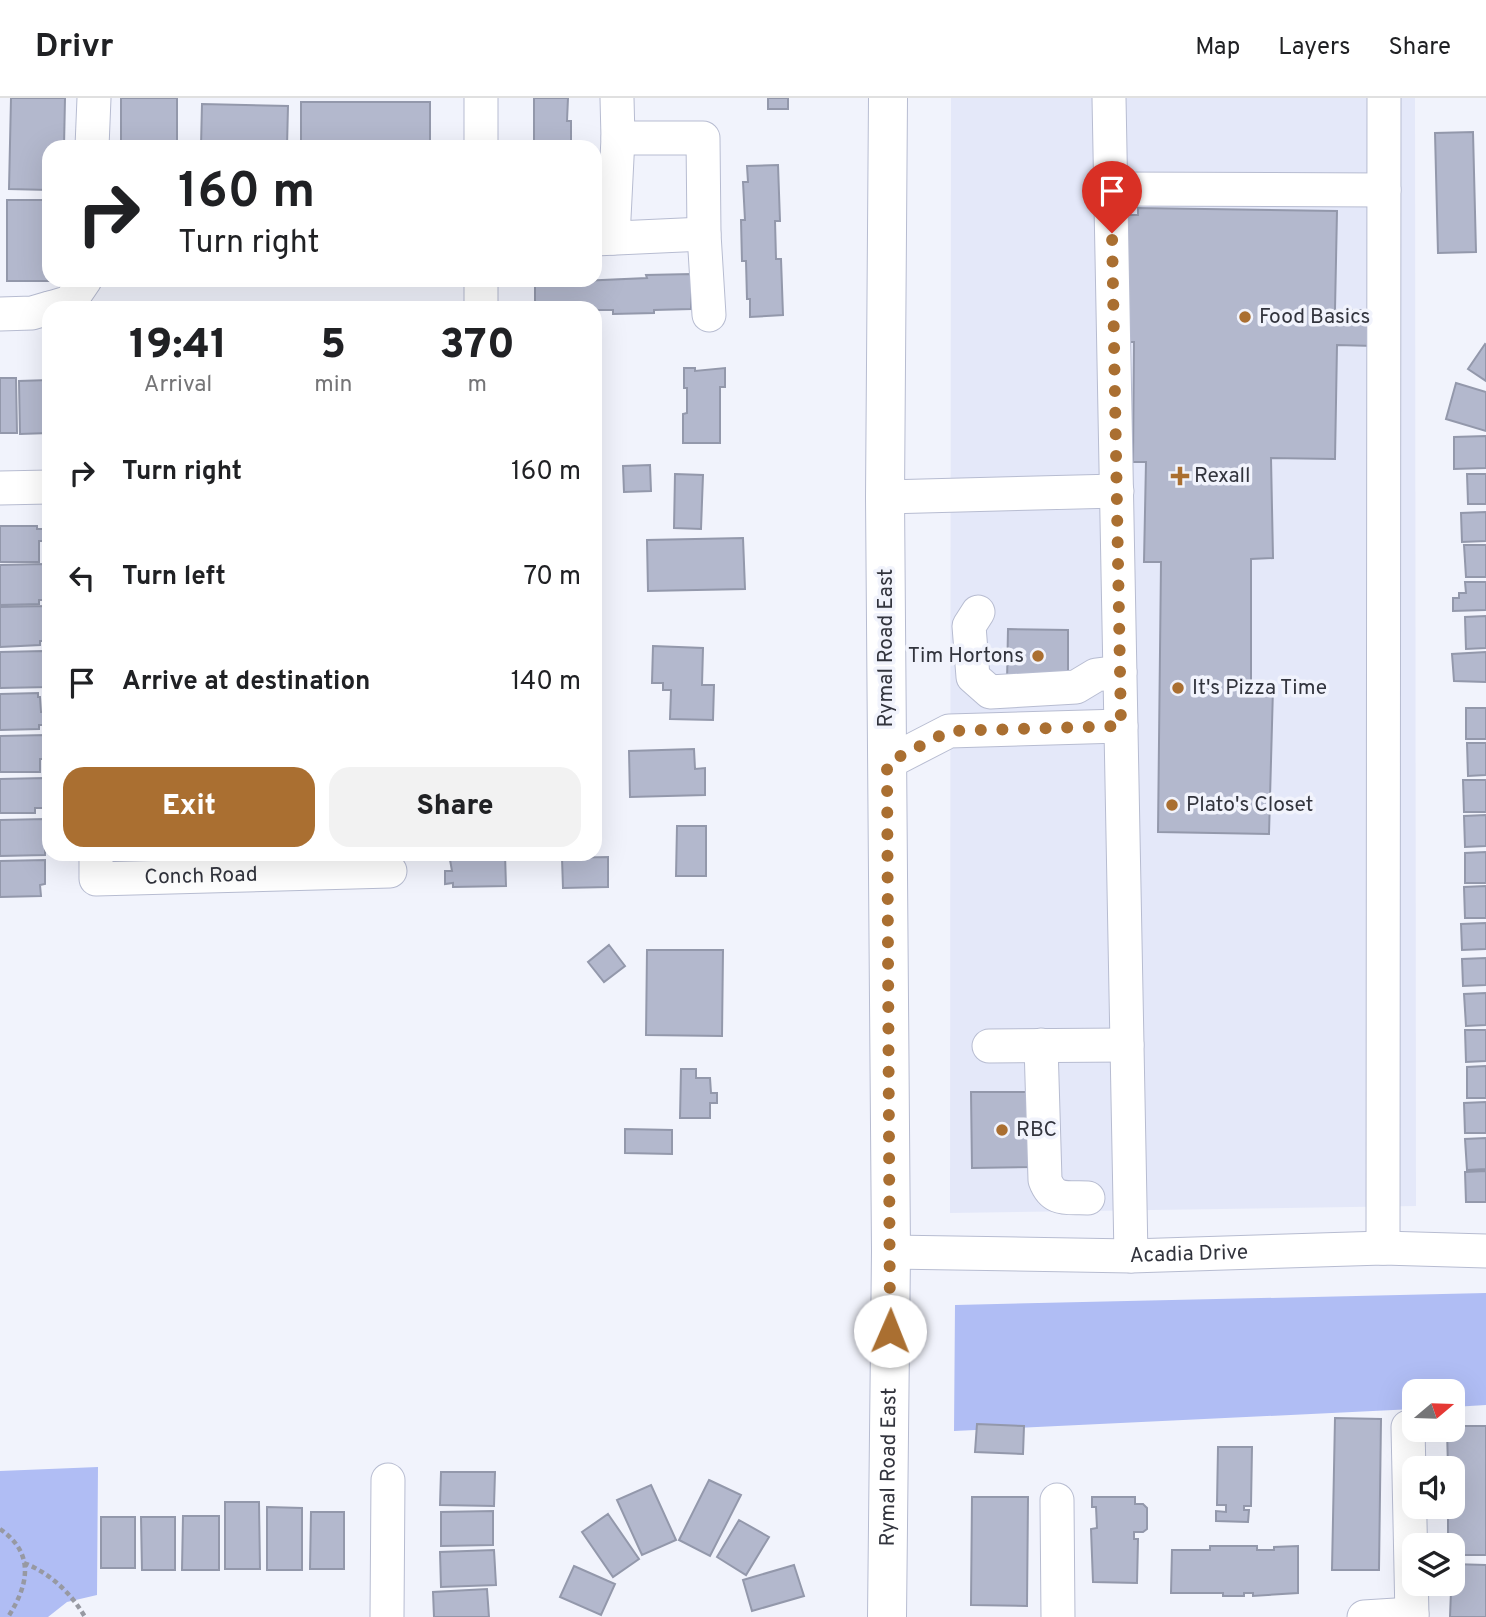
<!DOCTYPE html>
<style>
:root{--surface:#fff;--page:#f2f2f2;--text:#202124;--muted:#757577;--line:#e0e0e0;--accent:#aa6f31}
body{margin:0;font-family:Overpass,sans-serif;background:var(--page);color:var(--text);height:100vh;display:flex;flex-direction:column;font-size:26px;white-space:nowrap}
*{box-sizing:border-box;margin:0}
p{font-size:23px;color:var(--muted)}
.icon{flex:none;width:38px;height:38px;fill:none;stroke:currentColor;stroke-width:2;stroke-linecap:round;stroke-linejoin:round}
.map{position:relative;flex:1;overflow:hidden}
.drawer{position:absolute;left:42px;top:203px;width:560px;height:560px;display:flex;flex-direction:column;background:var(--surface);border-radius:21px;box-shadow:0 7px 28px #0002}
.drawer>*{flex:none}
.top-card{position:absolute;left:42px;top:42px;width:560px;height:147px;border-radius:21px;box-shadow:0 7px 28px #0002;background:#fff;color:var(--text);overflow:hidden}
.needle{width:46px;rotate:71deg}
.buttons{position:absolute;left:1402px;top:1281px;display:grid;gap:14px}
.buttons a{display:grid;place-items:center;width:63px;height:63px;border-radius:14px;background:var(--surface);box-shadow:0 7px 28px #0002;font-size:35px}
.pin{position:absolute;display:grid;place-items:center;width:60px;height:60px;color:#fff;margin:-72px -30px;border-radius:50% 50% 50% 0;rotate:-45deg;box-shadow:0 0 7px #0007}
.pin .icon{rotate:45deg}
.me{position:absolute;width:77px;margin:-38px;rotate:1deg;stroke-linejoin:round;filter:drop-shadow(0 0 5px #0008)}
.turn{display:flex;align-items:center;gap:24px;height:147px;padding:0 21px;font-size:32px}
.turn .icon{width:91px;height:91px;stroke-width:2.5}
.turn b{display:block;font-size:49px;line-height:60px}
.eta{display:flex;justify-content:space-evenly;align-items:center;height:119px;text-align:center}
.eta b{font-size:42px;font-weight:800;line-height:49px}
.action{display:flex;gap:14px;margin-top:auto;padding:14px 21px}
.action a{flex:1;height:80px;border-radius:21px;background:var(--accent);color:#fff;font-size:28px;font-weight:800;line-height:80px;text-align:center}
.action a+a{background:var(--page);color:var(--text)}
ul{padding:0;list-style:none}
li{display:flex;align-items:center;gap:21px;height:105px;padding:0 21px}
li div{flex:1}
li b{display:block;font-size:26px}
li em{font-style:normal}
header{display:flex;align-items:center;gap:42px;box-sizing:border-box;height:98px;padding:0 35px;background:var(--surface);border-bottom:2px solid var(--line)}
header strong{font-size:33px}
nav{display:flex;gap:38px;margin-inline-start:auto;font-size:24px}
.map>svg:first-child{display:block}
.built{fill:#e4e8f9}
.green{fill:#b0bdf4}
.building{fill:#b3b8cd;stroke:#9398ab;stroke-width:2}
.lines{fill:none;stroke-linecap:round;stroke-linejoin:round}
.minor-casing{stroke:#b7bcd1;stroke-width:35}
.major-casing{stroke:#b7bcd1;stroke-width:40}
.path{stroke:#9799a2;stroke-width:4.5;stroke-dasharray:5 3.5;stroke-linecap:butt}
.minor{stroke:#fff;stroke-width:33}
.major{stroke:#fff;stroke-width:38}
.route{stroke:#aa6f31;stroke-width:12;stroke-dasharray:0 21.6}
.poi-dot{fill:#aa6f31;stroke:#f1f3fc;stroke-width:2.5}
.labels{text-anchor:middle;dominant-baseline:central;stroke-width:7;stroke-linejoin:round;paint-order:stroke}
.poi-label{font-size:21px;fill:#32343d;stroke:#f1f3fc;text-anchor:start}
.street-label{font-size:21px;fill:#32343d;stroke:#f1f3fc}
</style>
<header>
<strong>Drivr</strong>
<nav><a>Map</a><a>Layers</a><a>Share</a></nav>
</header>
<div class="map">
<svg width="1486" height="1519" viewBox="0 0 1486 1519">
<rect width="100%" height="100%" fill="#f1f3fc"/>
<path class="built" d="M951 0H1415L1416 1108 950 1115Z"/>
<path class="green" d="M1486 1195V1307L1453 1309 1452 1293H1414V1311L954 1333 955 1207Z
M98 1369 97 1497 67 1504 48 1519H0V1373Z"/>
<path class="building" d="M11 0H65L64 49H49V92L9 91Z
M121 0H177V49H121Z
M534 0H568L567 23H571V49H534Z
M768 0H788V11H768Z
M301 4H430V49H301Z
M202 6 288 8 287 49H201Z
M1473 34 1476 154 1438 155 1435 35Z
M778 67 780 123H775L776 161H781L783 217 750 219V201H747L746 163H742L741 122H745L743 84H748L747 68Z
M7 102H49V182L60 183H7Z
M1138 110 1337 113 1335 212H1375L1374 248 1337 247 1335 361 1271 360 1273 460 1251 461V590H1273L1269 736 1158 734 1161 464H1144L1146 364H1133L1134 244H1116L1118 117H1138Z
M691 176V211L654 212V215L613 216V212H595V210H535V185L647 180 646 177Z
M1485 246 1486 247V283L1468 271Z
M684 270H695V273L725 270V289H720V345H683V316L687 315V290H684Z
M0 280H16L17 335H0Z
M49 282V335L20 336 19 283Z
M1456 285 1486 294V333L1446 321Z
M1486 338V370L1454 371V339Z
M650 367 651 393 624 394 623 368Z
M675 376 703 377 701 431 674 430Z
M1467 376H1486V406H1468Z
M1486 414V443L1462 444 1461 415Z
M0 428H37V431H44V443H39V464H0Z
M743 440 745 491 648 493 647 442Z
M1464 447H1486V479H1466Z
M44 466 45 502H39V506L0 507V467Z
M1465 484H1486V512L1453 513V500H1459V495H1466Z
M47 508 48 543H40V547L0 549V509Z
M1486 518V550L1466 551 1465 519Z
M1008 531 1068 532V586L1007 584Z
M653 548 703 550 702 587H714L713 622 670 621 671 592H663V585H652Z
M43 553 44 574H48L49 589 0 590V554Z
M1486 554V584L1454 583 1452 556Z
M38 595V599H40L41 614H45V627H39V631L0 632V596Z
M1466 610H1486V641H1466Z
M46 637V661H40V674H0V638Z
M1467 645H1486V677L1468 678Z
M694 651 695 671 705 670V697L630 699 629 653Z
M44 680V710H35V715H0V681Z
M1463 682H1486V714H1464Z
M1486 717V748L1465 749 1464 718Z
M45 721V757L0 758V722Z
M677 728H706V778H676Z
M1486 754V785H1465V755Z
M449 756H505L506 788 453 789V785L445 786V773H452Z
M608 759V789L563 790 562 760Z
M45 762V786L40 787 41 798 0 799V763Z
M1486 788V820H1465L1464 789Z
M1486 825V851L1462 852 1461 826Z
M609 847 625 868 604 884 588 864Z
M647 852H723L722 938 646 937Z
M1486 860V887L1463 888 1462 861Z
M1486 895V927L1466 928 1464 896Z
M1465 932H1486V963L1466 964Z
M1486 968V1000H1467V969Z
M681 971H696V980H710L711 995H717V1005H710V1020H680Z
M971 994H1032L1033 1069 972 1070Z
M1486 1004V1035H1465L1464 1005Z
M625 1031 672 1032V1056L625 1055Z
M1486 1040V1071L1467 1072 1465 1041Z
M1486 1073V1104H1466L1465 1074Z
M1335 1320 1381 1321 1379 1472H1332Z
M977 1326 1024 1328 1023 1356 975 1354Z
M1452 1328H1486V1457H1452V1447H1448V1409H1452V1370H1448L1447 1332H1452Z
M1218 1349H1252L1251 1408H1244V1412H1249L1248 1424 1216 1423V1413L1226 1414V1407H1217Z
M441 1374H495L494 1408 440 1407Z
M709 1382 741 1397 710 1458 679 1442Z
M651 1387 676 1442 642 1457 617 1402Z
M972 1399H1028L1027 1508 971 1507Z
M1092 1399H1135V1406H1143L1147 1410V1431L1143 1434H1134V1441H1138L1137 1485 1093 1484 1091 1431 1097 1430 1096 1409H1092Z
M225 1404H259L260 1471H225Z
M267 1409 302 1410V1472H267Z
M493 1413V1447L441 1448V1414Z
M311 1414H344V1471H310Z
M608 1416 639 1461 613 1479 582 1434Z
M183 1418H219V1472H182Z
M101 1419H135V1470H101Z
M141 1419H175V1472H142Z
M739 1422 769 1439 746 1477 717 1459Z
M1210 1448H1257V1452H1274V1449L1298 1448V1495L1253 1498V1495H1244V1498H1223V1495H1171L1172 1452H1210Z
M494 1452 496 1487 441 1489 440 1454Z
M1452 1466 1486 1467V1519H1450Z
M794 1467 804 1498 752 1513 743 1482Z
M574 1468 615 1486 601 1517 560 1499Z
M487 1491 489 1519H434L433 1494Z"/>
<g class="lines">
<g class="minor-casing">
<g id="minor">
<path d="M481 0V49"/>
<path d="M1109 0 1131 1158"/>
<path d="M618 40H703L704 136 709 217"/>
<path d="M92 49 94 0"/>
<path d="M1111 91 1384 92"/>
<path d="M613 140 618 40 617 0"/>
<path d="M595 141 704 136"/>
<path d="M481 182V210"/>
<path d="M50 210 70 204 85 182"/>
<path d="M0 216 32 215 49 210"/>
<path d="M0 390 49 389"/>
<path d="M885 399 1117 393"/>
<path d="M978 514 969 528 973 579 990 594 1076 589 1096 577 1120 574"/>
<path d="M887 665 949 633 1121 628"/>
<path id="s1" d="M96 756V781L390 773"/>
<path d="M1041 947 1045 1082C1053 1104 1067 1099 1088 1100"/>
<path d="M989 948 1127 947"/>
<path d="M1383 1150 1384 0"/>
<path id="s2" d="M891 1154 1131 1158 1383 1150 1486 1153"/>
<path d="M1408 1329 1412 1519"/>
<path d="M1057 1402 1058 1519"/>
<path d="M387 1519 388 1382"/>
<path d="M1364 1519 1412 1516"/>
</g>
</g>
<g class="major-casing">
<g id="major">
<path id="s3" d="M887 1519 891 1154 885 399 888 0"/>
</g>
</g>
<path class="path" d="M0 1431C36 1456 28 1488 8 1519
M24 1465C50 1475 71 1495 85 1519"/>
<use href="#minor" class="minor"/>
<use href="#major" class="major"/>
</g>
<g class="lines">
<path class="route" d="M890 1233 887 665 949 633 1121 628 1112 135"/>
</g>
<g class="poi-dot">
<circle cx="1245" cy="219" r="7"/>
<path d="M1176.5 367.5h7v7h7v7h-7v7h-7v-7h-7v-7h7z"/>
<circle cx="1038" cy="558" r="7"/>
<circle cx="1178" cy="590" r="7"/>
<circle cx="1172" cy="707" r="7"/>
<circle cx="1002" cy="1032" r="7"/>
</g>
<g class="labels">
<g class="poi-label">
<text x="1259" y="219">Food Basics</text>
<text x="1194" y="378">Rexall</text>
<text x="1024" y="558" text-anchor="end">Tim Hortons</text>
<text x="1192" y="590">It's Pizza Time</text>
<text x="1186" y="707">Plato's Closet</text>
<text x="1016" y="1032">RBC</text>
</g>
<g class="street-label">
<text transform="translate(886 550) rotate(-90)">Rymal Road East</text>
<text stroke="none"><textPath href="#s1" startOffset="130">Conch Road</textPath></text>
<text stroke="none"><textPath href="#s2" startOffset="298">Acadia Drive</textPath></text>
<text stroke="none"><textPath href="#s3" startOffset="150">Rymal Road East</textPath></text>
</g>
</g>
</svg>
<div class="buttons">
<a><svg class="needle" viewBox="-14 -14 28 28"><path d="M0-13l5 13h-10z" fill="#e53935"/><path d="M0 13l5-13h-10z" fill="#757577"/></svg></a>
<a><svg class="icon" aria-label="sound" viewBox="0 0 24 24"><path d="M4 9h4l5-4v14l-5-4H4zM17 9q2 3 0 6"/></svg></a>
<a><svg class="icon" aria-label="layers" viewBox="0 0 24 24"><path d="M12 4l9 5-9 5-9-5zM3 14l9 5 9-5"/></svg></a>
</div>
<div class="pin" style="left:1112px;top:135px;background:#d93025"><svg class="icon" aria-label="arrive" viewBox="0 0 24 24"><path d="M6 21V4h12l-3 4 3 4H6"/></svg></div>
<svg class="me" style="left:890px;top:1233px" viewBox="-20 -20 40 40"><circle r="19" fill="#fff"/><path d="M0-13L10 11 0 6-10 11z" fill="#aa6f31"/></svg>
<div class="top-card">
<div class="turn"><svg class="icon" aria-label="right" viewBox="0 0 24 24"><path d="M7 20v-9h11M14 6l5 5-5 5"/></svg><div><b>160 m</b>Turn right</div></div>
</div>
<section class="drawer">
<div class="eta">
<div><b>19:41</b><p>Arrival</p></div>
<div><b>5</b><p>min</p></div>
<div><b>370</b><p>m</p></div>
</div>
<ul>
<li><svg class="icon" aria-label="right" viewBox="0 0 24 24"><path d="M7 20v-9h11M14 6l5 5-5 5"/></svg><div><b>Turn right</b></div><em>160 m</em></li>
<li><svg class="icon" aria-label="left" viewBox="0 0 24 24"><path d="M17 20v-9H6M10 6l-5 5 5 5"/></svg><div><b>Turn left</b></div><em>70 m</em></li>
<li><svg class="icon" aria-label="arrive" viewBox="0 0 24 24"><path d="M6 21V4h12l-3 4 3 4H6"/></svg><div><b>Arrive at destination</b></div><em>140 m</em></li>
</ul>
<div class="action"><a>Exit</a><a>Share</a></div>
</section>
</div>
